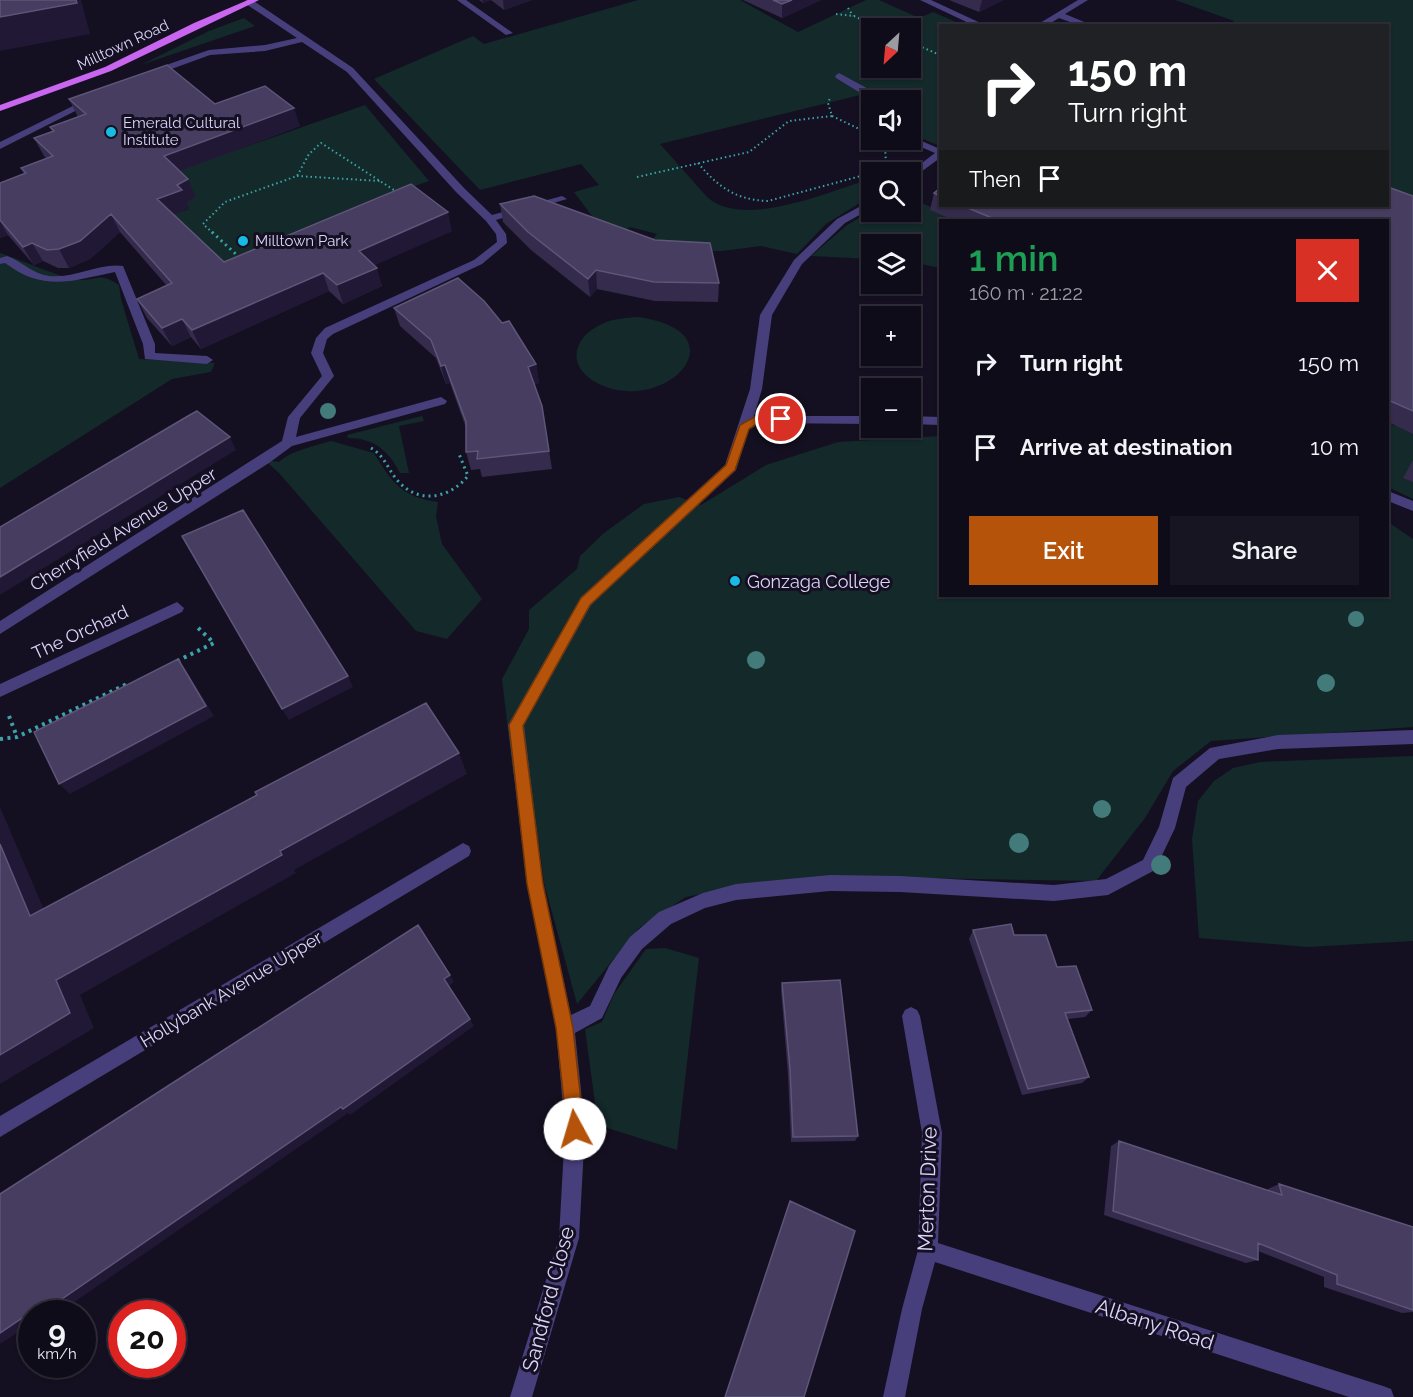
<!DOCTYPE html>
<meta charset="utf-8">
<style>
:root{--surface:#0f0c19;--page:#181522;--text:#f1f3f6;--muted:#9b9ba2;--line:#2f2c38;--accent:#b45309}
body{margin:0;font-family:Raleway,sans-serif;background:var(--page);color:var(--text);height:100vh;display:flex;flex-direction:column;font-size:22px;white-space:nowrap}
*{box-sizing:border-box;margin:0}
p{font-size:20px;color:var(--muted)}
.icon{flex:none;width:33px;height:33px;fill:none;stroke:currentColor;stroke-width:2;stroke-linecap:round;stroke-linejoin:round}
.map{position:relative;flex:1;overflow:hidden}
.drawer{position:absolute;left:939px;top:219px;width:450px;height:378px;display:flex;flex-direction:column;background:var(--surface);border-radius:0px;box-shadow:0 2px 4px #0004,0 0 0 2px var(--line)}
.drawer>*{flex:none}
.banner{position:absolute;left:939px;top:24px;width:450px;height:183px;border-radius:0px;box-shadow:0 2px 4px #0004,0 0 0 2px var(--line);background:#202124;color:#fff;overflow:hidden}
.needle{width:39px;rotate:206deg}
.tools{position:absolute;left:861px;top:18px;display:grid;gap:12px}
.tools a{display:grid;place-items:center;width:60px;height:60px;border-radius:0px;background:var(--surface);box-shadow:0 2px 4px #0004,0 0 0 2px var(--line);font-size:30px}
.speed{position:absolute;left:18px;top:1300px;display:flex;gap:12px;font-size:30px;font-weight:700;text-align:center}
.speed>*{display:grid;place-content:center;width:78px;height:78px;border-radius:50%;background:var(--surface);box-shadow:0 2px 4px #0004,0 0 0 2px var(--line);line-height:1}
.speed small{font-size:15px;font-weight:400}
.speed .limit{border:9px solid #d22;background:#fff;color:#111}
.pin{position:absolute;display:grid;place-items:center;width:51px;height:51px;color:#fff;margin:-26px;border:3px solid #fff;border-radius:50%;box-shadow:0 2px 6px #0007}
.me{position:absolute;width:66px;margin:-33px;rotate:354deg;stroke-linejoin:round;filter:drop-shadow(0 0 4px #0008)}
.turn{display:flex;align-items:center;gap:21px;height:126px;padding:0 30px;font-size:27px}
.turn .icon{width:78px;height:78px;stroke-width:2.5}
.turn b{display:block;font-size:42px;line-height:51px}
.then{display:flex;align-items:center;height:57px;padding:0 30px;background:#0003;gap:12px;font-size:22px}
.round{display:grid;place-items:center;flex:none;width:63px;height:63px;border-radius:0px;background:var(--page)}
.summary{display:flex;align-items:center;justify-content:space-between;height:102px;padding:0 30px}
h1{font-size:36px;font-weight:600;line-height:45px;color:#1e9e55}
.primary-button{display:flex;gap:12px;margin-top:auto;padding:12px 30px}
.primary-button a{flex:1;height:69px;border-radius:0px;background:var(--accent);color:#fff;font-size:24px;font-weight:600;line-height:69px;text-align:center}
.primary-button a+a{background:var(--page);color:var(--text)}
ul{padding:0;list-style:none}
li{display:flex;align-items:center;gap:18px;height:84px;padding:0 30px}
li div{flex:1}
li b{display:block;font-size:22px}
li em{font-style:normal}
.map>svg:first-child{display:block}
.green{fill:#13292a;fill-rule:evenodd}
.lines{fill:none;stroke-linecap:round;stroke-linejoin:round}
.path-far2{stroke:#3ba4a8;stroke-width:2;stroke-dasharray:1.5 3;stroke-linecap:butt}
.path-far1{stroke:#3ba4a8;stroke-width:3;stroke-dasharray:2 4;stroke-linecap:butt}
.path{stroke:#3ba4a8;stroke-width:4;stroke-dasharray:3 4.5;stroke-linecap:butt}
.minor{fill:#473f7b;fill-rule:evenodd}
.major{fill:#c966ef;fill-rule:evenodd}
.tree{fill:#427b7a}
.wall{fill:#352b4d}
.shaded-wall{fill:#201834}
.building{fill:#473d60;stroke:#5e5578;stroke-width:1.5}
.route{fill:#b45309;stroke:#753606;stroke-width:1.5}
.poi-dot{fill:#18bce3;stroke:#141021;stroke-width:2}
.labels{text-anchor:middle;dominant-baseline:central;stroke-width:6;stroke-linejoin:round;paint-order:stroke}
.far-street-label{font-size:15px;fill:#dcd4fb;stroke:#141021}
.far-poi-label{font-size:15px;fill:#dcd4fb;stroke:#141021;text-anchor:start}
.street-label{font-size:18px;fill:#dcd4fb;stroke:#141021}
.poi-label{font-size:18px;fill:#dcd4fb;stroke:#141021;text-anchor:start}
.near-street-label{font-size:21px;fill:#dcd4fb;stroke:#141021}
</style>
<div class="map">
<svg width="1413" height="1397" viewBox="0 0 1413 1397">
<rect width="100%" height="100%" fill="#141021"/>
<path class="green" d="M638 0H740L798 32 866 0H879L919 18 933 12 963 25 940 26V146C910 134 911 133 910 100H893L885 89 660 144 707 197C744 230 829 191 871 179V196L826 224 797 254 761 246 722 251H698L647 246 657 234 630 227 620 234 592 216 574 192 599 185 581 164 480 190 374 79 473 36 484 44ZM872 28H910V68H872Z
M1175 0H1413V209L1388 199V26L1228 25 1234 21Z
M244 18 255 26 141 65 209 31Z
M365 105 429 181 415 186 428 197 232 280 166 217 189 209 171 173Z
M911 198 933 208 931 210 953 220H940V268L911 262 910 244H872L871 259 811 256 847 225 871 211 910 212Z
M0 253C16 258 66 280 80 280 99 280 99 272 119 285L121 299 139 359 215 363 211 372 172 379 0 488Z
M638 317C744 332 666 416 599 384 566 368 571 338 602 324 614 318 626 318 638 317Z
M422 416 424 421 399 426 409 473H400C389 451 374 438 348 438L347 435Z
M1388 422 1395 426 1413 425V499L1388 487Z
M940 436V596H1388V522L1413 539V727L1211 741 1173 771 1145 818 1096 881 861 877 749 885 686 897 639 928 577 1004 544 883 539 844 513 773 502 679 529 629V610L577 569 580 556 604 533 644 504 679 497 701 505 766 465 838 442Z
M331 441 374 453C392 483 402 497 438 502L436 516 442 544 482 599 447 639 416 631 279 473 269 464 271 461 279 462C292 450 315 446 331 441Z
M1413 756V941L1308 947 1199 938 1192 839 1198 801 1214 781 1233 768 1260 762Z
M665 948 699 958 677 1150 598 1125 585 1029 602 1022 614 994 646 949Z"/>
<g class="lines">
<path class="path-far2" d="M848 8 853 16
M836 14 854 16 880 28
M910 42 940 55
M832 116 872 135
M698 163C718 187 736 200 768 201L872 173
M872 172 886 165 885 145 880 140
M297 176 380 181
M637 177 749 152 789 121 832 116 828 103 830 98
M213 233 203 224 225 202 297 176 309 154 321 143 397 192"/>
<path class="path-far1" d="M212 232 240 258
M371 448C385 456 388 470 398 481 419 505 450 498 468 476L459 454"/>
<path class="path" d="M177 661 214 643 195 625
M9 716 17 737
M0 739 17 737 129 683"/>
<path class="minor" d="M246 0H252L353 68 464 188 492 215 562 196 567 199 496 220 506 234 507 243 482 264 333 334 327 339 323 353 334 376 300 418 296 437 441 397 447 401 445 404 292 446 269 463 0 634V621L282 441 288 417 322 376 311 353 316 338 325 328 474 260 497 242 496 234 486 221 456 192 347 72 302 42 265 51 210 55 155 75H149V71L209 50 265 45 297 38 246 4Z
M457 0H466L513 33 506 35Z
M920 0H931L987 26H975Z
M1078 0H1088L1065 14 1094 26H1081L1059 18 1046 26H1035Z
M839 73 872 91 882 100H872L836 78 835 76Z
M89 98 97 100 0 149V142Z
M910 136 940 149V158L910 180V172L935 153 907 141 906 140H910Z
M872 200V208L845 223 802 264 772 315 762 389 754 416H872V424L760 423 749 429 736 470 591 605 524 725 543 884 571 1015 590 1006 609 966 630 937 659 912 703 893 736 884 830 875 900 876 1054 885 1106 879 1143 860 1159 827 1173 778 1210 748 1278 735 1413 730V744L1278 749 1219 759 1186 787 1175 828 1155 870 1108 895 1054 901 900 892 830 891 736 900 705 908 671 924 642 949 621 978 602 1018 575 1033 585 1129 579 1238 532 1397H510L559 1238 565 1129 556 1028 527 884 508 725 581 597 725 465 750 389 760 315 794 260 837 219Z
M7 256C22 261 32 274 49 276 73 279 101 262 123 266L155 344V353L207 356 213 360 207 364 145 359 143 344 115 272C71 281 44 292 5 263L0 264V258Z
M910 416 940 417V425L910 424Z
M1388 491 1413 501V511L1388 501Z
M177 602 184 608 182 612 0 697V684Z
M463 843 469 846 471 851 469 856 0 1137V1116Z
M911 1007 917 1010 920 1016 942 1133 938 1243 1383 1386 1391 1389 1394 1397H1349L935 1262 922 1309 905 1397H883L902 1309 918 1250 922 1133 902 1016 905 1010Z"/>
<path class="major" d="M248 0H259L111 71 0 111V105L105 67 194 23Z"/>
</g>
<g class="tree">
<circle cx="328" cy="411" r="8"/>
<circle cx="1356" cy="619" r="8"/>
<circle cx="756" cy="660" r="9"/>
<circle cx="1326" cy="683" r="9"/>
<circle cx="1102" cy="809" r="9"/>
<circle cx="1019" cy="843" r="10"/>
<circle cx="1161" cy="865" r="10"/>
</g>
<path class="wall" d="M479 0H532L504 10 491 0 483 3Z
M743 0H821L782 18Z
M949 0H1003L979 12Z
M69 99 215 104 300 126 180 171 188 179 196 197 187 202 190 208 174 214 224 262 452 231 374 265 382 286 343 304 329 291 201 349 191 337 172 346 147 318 137 299 167 286 120 232 90 259 69 268H58L43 261 34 265 8 235 0 238V183L24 174 21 168 47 159 44 156 34 138 52 131 50 127 78 117Z
M940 188V206H1388L1413 196V434L1388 422V220H953L930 210 934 193Z
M500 204 719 283 718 302 655 301 597 289 590 297 531 250 503 222Z
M394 308 536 364 539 383 534 384 542 406 552 469 482 477 480 469 471 470 466 452V428L450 383 446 384 436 358 400 326Z
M1413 460V482L1403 478Z
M973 930 1014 935 1057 967 1092 1010 1085 1017 1068 1019 1089 1077 1082 1083 1022 1095 969 939Z
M782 983 858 1136 855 1141 791 1142 788 1075 781 990Z
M1119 1141 1268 1191V1189L1279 1184 1413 1227V1312L1402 1313 1324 1287V1277L1258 1251V1260L1246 1263 1104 1215 1111 1146Z"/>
<path class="shaded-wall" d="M76 0H81L90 34 0 51V17Z
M482 0H491L483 3Z
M503 0H532L504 10Z
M792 0H821L782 18V4Z
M982 0H1003L979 12Z
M294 108 300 126 172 174 164 156Z
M188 179 196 197 187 202 190 208 166 217 157 199 177 185Z
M448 212 452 231 364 270 359 251Z
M111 214 120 232 90 259 69 268 59 249Z
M0 221 8 235 0 238Z
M32 243 43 261 34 265 23 247Z
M377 268 382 286 343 304 337 285Z
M596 270 597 289 590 297 588 279Z
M323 273 329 291 201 349 192 330Z
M182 319 191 337 172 346 162 328Z
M536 364 539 383 531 385 528 367Z
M445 365 450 383 446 384 441 366Z
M230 437 236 450 0 595V577Z
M178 659 186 670 214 716 70 794 59 784Z
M348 676 353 687 289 720 282 709Z
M459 753 467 774 294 870 296 873 80 995 94 1028 0 1084V1055L56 980 280 851Z
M0 807 54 933 30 916 0 844Z
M450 975 454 982 449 986 444 979Z
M470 1019 474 1026 350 1115 348 1113 60 1312 50 1311 45 1314H32V1323L0 1344V1333L341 1107Z"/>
<path class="building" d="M0 0H76L77 3 0 17Z
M773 0H792L782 4Z
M167 65 215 104 265 86 294 108 164 156 188 179 177 185 182 190 157 199 224 262 411 184 448 212 359 251 377 268 337 285 323 273 192 330 182 319 162 328 137 299 172 283 111 214 80 241 59 249 47 250 32 243 23 247 0 220V183L26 173 21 168 53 156 34 138 54 131 50 127 86 114 69 99Z
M1388 187 1413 196V411L1388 400V220H997L963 206H1388Z
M940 188V196L934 193Z
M534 196 655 240 710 243 719 283 654 282 596 270 588 279 528 232 500 204Z
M458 278 484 301 502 323 509 321 536 364 528 367 542 406 549 451 477 459 478 451 466 452V422L445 365 441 366 431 340 394 308Z
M197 411 230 437 0 577V527L188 416Z
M243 510 348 676 282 709 182 536Z
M178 659 206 706 59 784 34 732Z
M426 703 459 753 280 851 282 855 56 980 70 1013 0 1055V844L30 916 257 795 255 792Z
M1011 924 1014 935H1046L1057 967 1076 966 1092 1010 1065 1013 1089 1077 1028 1089 973 930Z
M418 925 450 975 444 979 470 1019 343 1109 341 1107 46 1310 43 1304 0 1333V1194Z
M840 980 858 1136 793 1137 790 1069 782 983Z
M1119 1141 1282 1195 1279 1184 1413 1227V1310L1337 1284V1275L1258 1243V1260L1113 1211Z
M790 1201 855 1231 804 1397H725Z"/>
<path class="route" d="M758 415H781L787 419 781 423 760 422 749 429 735 470 590 605 523 726 543 884 573 1028 584 1129 582 1135 575 1137 569 1135 567 1129 556 1028 527 884 509 725 581 598 726 465 740 425Z"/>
<g class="poi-dot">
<circle cx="111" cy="132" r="6"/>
<circle cx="243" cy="241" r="6"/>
<circle cx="735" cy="581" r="6"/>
</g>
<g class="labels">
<g class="far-street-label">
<text transform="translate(123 45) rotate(-25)">Milltown Road</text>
</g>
<g class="far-poi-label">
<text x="123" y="123">Emerald Cultural<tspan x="123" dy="17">Institute</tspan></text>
<text x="255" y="241">Milltown Park</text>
</g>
<g class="street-label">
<text transform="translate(123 529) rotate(-32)">Cherryfield Avenue Upper</text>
<text transform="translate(80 632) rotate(-25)">The Orchard</text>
<text transform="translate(231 989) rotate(-31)">Hollybank Avenue Upper</text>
</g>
<g class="poi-label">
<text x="747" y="581">Gonzaga College</text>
</g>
<g class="near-street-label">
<text transform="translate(927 1189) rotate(-88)">Merton Drive</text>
<text transform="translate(548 1299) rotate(-75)">Sandford Close</text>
<text transform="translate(1155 1324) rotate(18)">Albany Road</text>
</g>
</g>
</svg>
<div class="tools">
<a><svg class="needle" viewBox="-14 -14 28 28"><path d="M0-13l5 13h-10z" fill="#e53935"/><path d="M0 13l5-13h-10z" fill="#9b9ba2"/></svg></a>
<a><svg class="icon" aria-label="sound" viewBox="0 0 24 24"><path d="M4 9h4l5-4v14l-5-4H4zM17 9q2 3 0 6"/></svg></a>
<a><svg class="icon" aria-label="search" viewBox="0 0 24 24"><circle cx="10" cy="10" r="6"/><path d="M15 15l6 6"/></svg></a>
<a><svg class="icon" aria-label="layers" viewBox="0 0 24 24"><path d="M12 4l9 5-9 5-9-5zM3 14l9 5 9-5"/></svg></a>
<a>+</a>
<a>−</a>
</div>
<div class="speed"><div>9<small>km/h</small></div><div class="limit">20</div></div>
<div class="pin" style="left:781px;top:419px;background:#d93025"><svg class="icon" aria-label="arrive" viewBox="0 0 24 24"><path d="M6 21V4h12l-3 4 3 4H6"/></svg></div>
<svg class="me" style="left:575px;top:1129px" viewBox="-20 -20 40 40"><circle r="19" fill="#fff"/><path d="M0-13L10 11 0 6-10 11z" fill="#b45309"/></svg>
<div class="banner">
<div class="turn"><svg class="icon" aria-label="right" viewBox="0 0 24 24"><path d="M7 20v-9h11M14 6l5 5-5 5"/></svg><div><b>150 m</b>Turn right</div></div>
<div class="then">Then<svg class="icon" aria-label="arrive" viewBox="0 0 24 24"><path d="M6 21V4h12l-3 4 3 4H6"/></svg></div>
</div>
<section class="drawer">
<div class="summary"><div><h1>1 min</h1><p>160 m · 21:22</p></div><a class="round" style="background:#d93025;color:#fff"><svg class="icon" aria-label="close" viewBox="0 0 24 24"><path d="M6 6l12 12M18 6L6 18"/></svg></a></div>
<ul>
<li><svg class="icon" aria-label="right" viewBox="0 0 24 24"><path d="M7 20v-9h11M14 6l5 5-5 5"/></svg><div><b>Turn right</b></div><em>150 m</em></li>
<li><svg class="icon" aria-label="arrive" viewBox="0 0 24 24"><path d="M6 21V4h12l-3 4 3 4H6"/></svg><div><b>Arrive at destination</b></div><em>10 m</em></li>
</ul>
<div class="primary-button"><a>Exit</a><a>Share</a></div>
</section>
</div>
